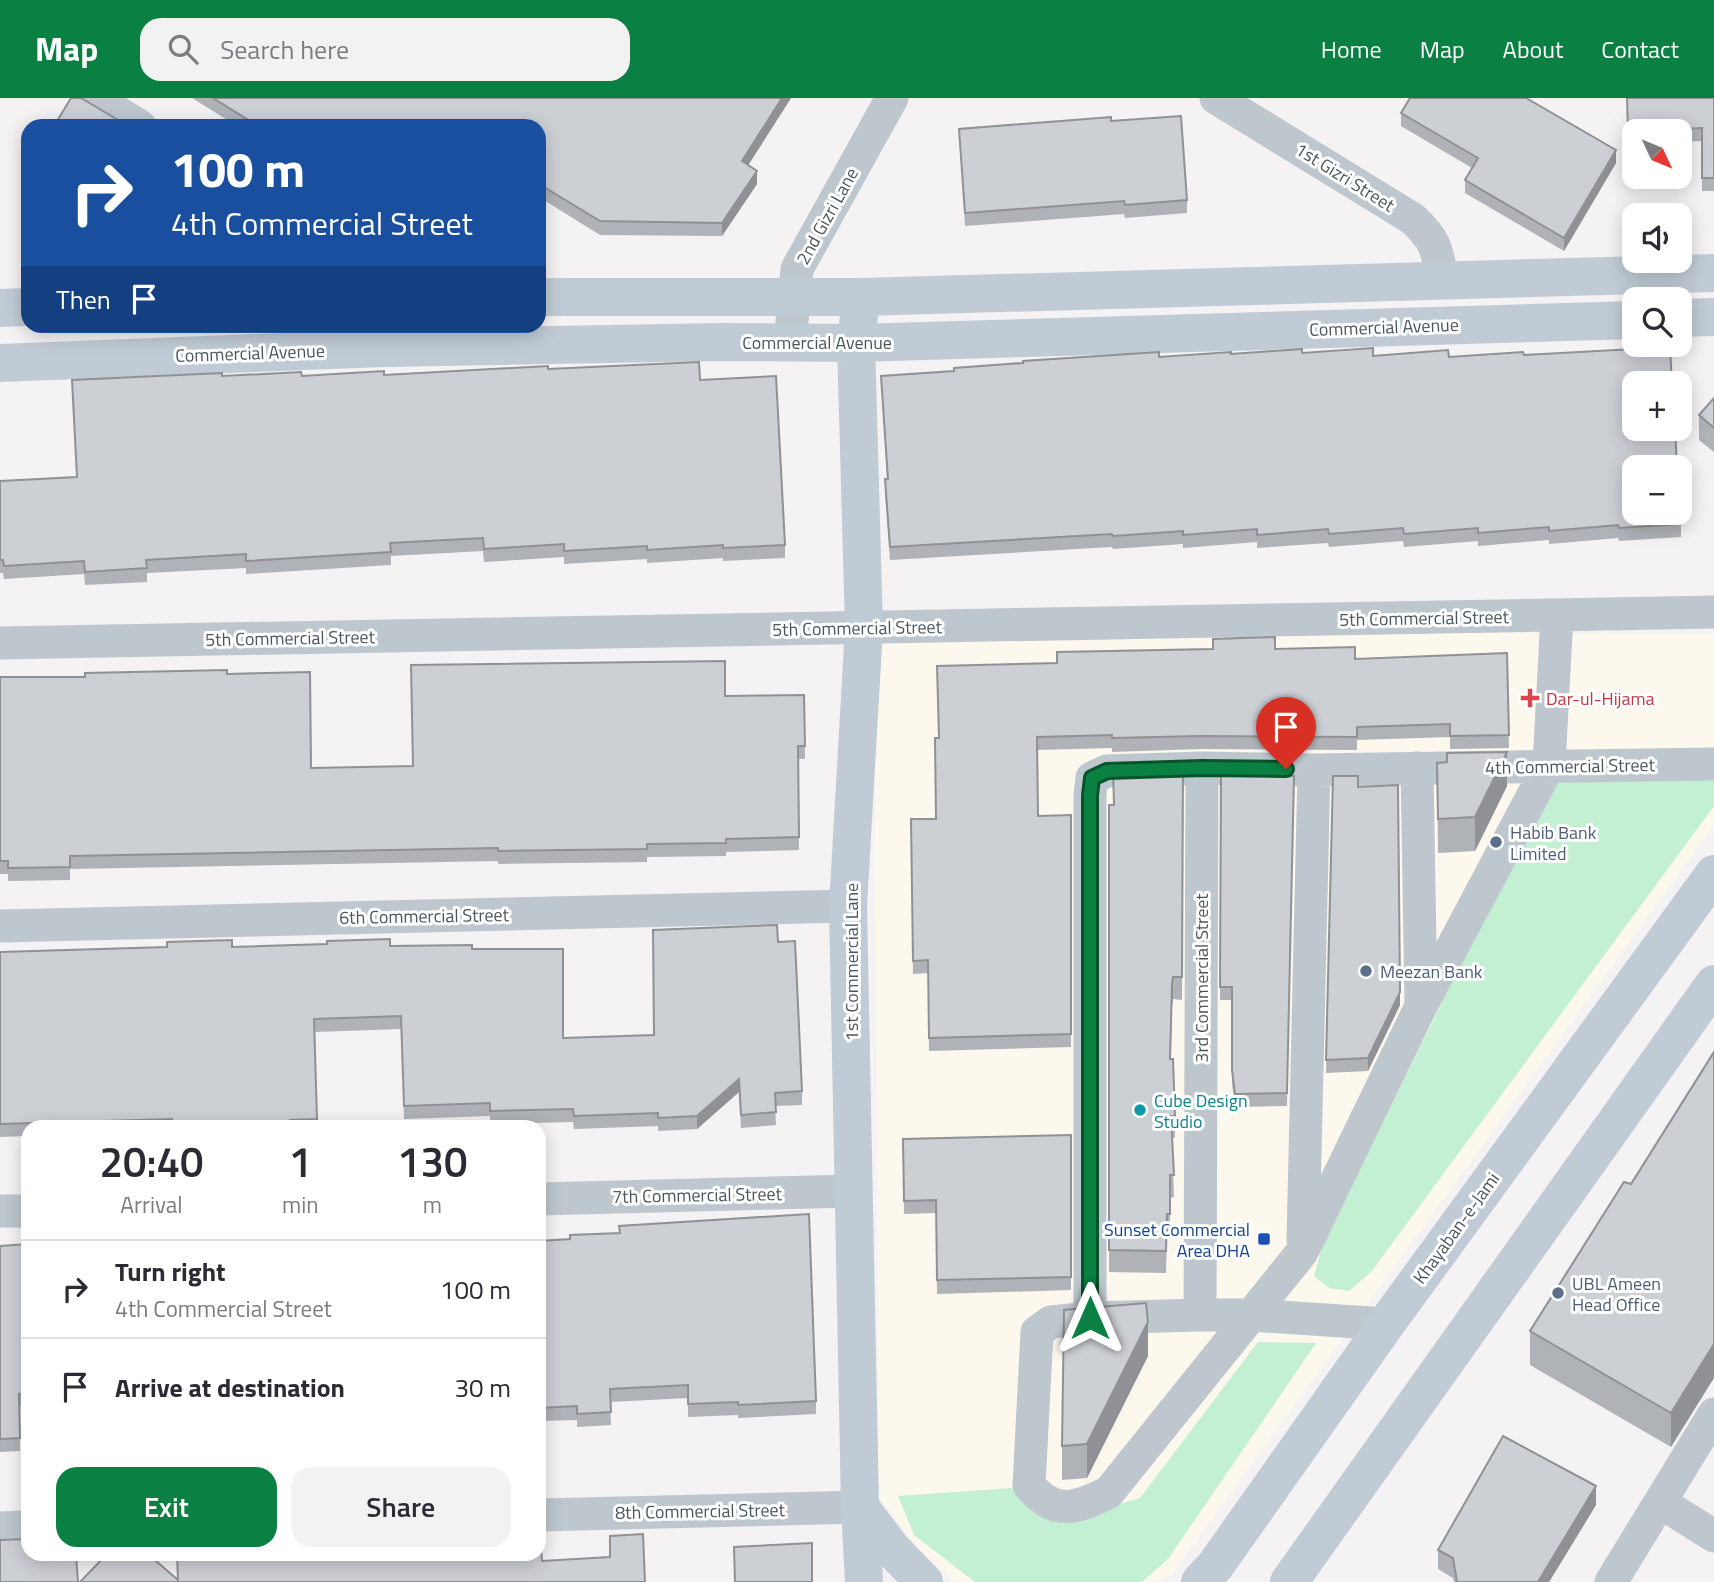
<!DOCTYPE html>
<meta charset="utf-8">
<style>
:root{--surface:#fff;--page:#f2f2f3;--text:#2b2b33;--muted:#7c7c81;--line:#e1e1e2;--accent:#0b8043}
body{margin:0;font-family:"Titillium Web",sans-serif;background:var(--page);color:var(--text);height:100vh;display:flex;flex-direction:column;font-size:26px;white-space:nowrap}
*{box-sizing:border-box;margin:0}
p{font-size:23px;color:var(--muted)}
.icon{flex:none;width:38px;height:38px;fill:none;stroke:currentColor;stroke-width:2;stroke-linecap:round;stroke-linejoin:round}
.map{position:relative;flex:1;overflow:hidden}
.sheet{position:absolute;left:21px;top:1022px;width:525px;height:441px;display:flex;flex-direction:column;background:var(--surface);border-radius:21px;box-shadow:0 4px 18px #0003}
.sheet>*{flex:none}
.hud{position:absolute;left:21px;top:21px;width:525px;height:214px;border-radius:21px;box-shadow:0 4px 18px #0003;background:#1a4fa0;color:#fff;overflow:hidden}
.needle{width:46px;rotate:134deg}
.fabs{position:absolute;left:1622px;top:21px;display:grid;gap:14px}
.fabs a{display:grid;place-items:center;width:70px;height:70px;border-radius:14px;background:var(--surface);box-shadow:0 4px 18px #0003;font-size:35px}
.pin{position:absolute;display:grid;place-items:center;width:60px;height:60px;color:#fff;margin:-72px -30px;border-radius:50% 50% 50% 0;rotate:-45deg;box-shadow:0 0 7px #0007}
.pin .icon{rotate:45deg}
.me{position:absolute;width:77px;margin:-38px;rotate:0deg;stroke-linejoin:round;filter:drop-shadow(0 0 5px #0008)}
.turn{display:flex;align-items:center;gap:24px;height:147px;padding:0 35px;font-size:32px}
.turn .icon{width:91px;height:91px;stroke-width:2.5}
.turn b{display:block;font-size:49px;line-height:60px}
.then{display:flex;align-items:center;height:66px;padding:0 35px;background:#0003;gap:14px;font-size:26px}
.eta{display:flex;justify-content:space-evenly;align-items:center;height:119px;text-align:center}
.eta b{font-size:42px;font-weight:600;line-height:49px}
.action{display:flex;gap:14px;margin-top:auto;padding:14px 35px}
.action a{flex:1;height:80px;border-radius:21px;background:var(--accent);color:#fff;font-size:28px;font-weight:600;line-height:80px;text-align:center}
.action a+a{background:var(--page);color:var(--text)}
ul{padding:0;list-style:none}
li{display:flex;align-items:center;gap:21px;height:98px;padding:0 35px;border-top:2px solid var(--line)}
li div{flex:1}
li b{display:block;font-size:26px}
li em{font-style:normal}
header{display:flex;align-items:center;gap:42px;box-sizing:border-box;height:98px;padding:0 35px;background:var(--accent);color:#fff}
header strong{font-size:33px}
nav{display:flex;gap:38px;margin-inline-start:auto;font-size:24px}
.search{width:490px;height:63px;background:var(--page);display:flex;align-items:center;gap:18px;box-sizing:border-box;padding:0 24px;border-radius:21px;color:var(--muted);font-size:26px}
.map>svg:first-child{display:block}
.commercial{fill:#fcf8ee}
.green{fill:#c3efd3}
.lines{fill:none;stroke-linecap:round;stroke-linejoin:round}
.street{stroke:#bec7ce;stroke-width:33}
.secondary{stroke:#c1cbd5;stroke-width:38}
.wall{fill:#afb2b6}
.shaded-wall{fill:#8f9194}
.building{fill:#cccfd4;stroke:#8f9194;stroke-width:2}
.route-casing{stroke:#07532c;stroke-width:18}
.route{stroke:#0b8043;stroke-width:12}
.health-dot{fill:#e0444e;stroke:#fff;stroke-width:2.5}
.service-dot{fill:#5c6f8a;stroke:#fff;stroke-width:2.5}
.culture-dot{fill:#0f9aa8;stroke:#fff;stroke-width:2.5}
.transit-dot{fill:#1a4fb4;stroke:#fff;stroke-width:2.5}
.labels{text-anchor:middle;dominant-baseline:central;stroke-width:6;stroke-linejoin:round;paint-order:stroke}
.street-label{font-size:18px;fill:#4a565f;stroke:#fff}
.health-label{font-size:18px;fill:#be3a42;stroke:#fff;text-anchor:start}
.service-label{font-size:18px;fill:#4e5e75;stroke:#fff;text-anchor:start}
.culture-label{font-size:18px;fill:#0d838f;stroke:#fff;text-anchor:start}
.transit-label{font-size:18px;fill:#164399;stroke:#fff;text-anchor:end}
</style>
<header>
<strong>Map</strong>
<div class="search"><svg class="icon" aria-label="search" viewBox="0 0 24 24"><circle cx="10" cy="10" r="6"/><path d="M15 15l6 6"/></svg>Search here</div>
<nav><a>Home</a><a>Map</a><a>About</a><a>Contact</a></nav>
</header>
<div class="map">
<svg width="1714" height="1484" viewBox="0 0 1714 1484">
<rect width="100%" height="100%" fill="#f4f2f2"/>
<path class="commercial" d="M874 532 1714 536V727L1173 1475 1158 1484H956L919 1453 879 1399Z"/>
<path class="green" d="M1714 682V708L1371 1174 1349 1193 1329 1190 1314 1178 1322 1149 1550 684Z
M1258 1244 1316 1245 1168 1461 1142 1484H975L914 1437 898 1398 1012 1390 1029 1407 1097 1413 1140 1400Z"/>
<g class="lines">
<path class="street" d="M94 0 140 28
M1216 0 1413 121C1438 145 1436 151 1443 184
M790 244 797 171 892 0
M0 545 1714 514
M1417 670 1421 905
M0 828 848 808
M539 1101 854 1093
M0 1113H28
M1303 1142 1314 672
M1200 1217 1202 670
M1090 1220V697L1092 680 1107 673 1202 670 1314 672 1714 666
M1386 1226 1250 1217H1200L1090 1220 1051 1224 1037 1234 1029 1387C1054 1419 1078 1410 1109 1394L1302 1154 1421 908 1549 667 1557 517
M1660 1404 1714 1438
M539 1417 860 1409
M0 1430 28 1429
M1611 1484 1714 1316"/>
<path class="secondary" d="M539 199H861L1714 175
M861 199 856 245 864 530 848 808 860 1409 864 1484
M0 210 28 209
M1680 220 1714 219
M0 265 384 250 722 244 856 245 1634 222
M860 1409 892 1451 924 1484
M1200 1484 1215 1468 1386 1226 1714 776
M1289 1484 1714 886"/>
</g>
<path class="wall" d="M192 0H791L748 67 757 86 722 138 600 137 539 99V28H237Z
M1627 0H1714V93H1702V43L1680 44V33H1634V46H1628Z
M1401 15 1616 65 1564 153 1465 95V82L1472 70 1401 28Z
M1111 23 1187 102V115L1125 120 1124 116 965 128 959 31Z
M1302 255 1373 258 1449 259 1524 257 1681 426V439L1619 443 1618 440 1549 446V442L1478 448V443L1404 449 1403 443 1329 449 1328 445 1257 450V444L1183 450V446L1113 451 1112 449 890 462 885 394V381H887L881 278 1159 259Z
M548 271 700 282 785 447V460L723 463V460L647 465V461L564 466V459L484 464 483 453 391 458V467L246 476V470L147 475V484L85 487 84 476 4 481 3 475H0V383L77 379 72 282 222 278 384 277Z
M1714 300V354L1699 342V317Z
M1275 551 1355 561 1507 555 1509 650 1450 651V639L1357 642V652L1201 651 1112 654V650L1037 652 1038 718 1071 717V949L929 953 928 875 913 876 911 721H936L1057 565Z
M227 576 311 670 412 668 725 598 804 597 805 661H798L799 752 726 754V758L647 759V764L498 766V763L70 771V782L8 783V776H0V579Z
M1447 664 1507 688 1475 753 1438 755 1437 665Z
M1183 668 1182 902 1173 901 1172 908 1171 961 1175 1018V1040H1172L1174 1099 1170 1100V1139H1167L1166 1175 1109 1174V707H1113Z
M1221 676 1294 678 1287 1008 1235 1009 1232 985V902H1220Z
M1333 678 1358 689 1400 907 1368 973 1326 975Z
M778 844 802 993V1007L775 1008 776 1027 741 1030 739 994 697 1031 658 1033V1028L574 1031 573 1024 490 1026V1018L404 1021 401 931 315 934 317 1029H28V1038L0 1039V854L232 849 390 848 472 851 563 940 654 937Z
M1714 954 1671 1349 1530 1267V1233L1631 1086Z
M1071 1037V1192L937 1196 936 1115 904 1116 903 1041Z
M539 1143 816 1303V1316L738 1320V1317L688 1319V1300L610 1304 611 1327 577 1329V1322L539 1323Z
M28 1146V1308L19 1309 20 1353 0 1354V1148Z
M1148 1258 1087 1380 1062 1382V1348Z
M1596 1407 1549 1484H1454L1453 1480 1438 1471V1452Z"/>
<path class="shaded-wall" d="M782 0H791L742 77V63Z
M1616 52V65L1564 153V140Z
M757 73V86L722 138V125Z
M1507 654V688L1475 753V719Z
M1173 879V901L1172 908V886Z
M1400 894V907L1368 973V960Z
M739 981V994L697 1031V1018Z
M1148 1224V1258L1087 1380V1346Z
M1714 1246V1280L1671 1349V1315Z
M1596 1388V1407L1549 1484H1538Z"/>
<path class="building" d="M71 0H81L128 28H54Z
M213 0H782L742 63 757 73 722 125 600 123 539 86V28H258Z
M1410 0H1526L1616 52 1564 140 1465 82 1478 60 1401 15Z
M1627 0H1714V80H1702V30L1628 33Z
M1181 18 1187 102 1125 107 1124 103 965 115 959 31 1111 19V23Z
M1670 249 1672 285H1634V331H1675L1677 369H1634V415L1680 414 1681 426 1619 430 1618 427 1549 433V429L1478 435V430L1404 436 1403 430 1329 436 1328 431 1257 437V431L1183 437V433L1113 438 1112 436 890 449 885 381H888L881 278 954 273V270L1023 265V263L1159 254V259L1231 254V256L1302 251V255L1373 250V258L1448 252 1449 259 1523 254 1524 257Z
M699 264 700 282 776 278 785 447 723 450V447L647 452V448L564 453V446L484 451 483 440 390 445 391 454 246 463V456L146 462 147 470 85 474 84 463 4 468 3 462H0V383L77 379 72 282 222 275V278L301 274 302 278 384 273V277L548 268V271Z
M1714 300V330L1699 317Z
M1275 539V551L1355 549V561L1507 555 1509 637 1450 638V626L1357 629V639L1201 638 1112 640V637L1037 639 1038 718 1071 717V936L929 940 928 862 913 863 911 721H936L935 640H939L937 568 1057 565V554L1213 551V541Z
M725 563V598L804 597 805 648H798L799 739 726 741V745L647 746V751L498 753V750L70 758V769L8 770V763H0V579H85V575L227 572V576L310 574 311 670 413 668 411 567Z
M1507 654 1475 719 1438 721 1437 665 1447 664V655Z
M1183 668 1182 879H1173L1172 886 1170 961H1173L1175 1018H1171L1174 1077H1170V1116H1167L1166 1153 1109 1152V707H1114L1113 670Z
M1221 676 1294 678 1287 995 1235 996 1232 972V889H1220Z
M1333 678H1358V689L1398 687 1400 894 1368 960 1326 962Z
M777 827 778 844 795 843 802 993 775 995 776 1014 741 1017 739 981 697 1018 658 1020V1015L574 1018 573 1011 490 1013V1005L404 1008 401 918 314 921 317 1021 290 1022V1029H172V1021L0 1026V854L167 849V844L232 842V849L327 846V843L390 841V848L472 847V851H563V940L654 937 653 832Z
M1714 954V1246L1671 1315 1530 1233 1624 1084 1631 1086Z
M1071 1037V1179L937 1182 936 1102 904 1103 903 1041Z
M809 1116 816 1303 738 1307V1304L688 1306V1287L610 1291 611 1314 577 1316V1308L539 1310V1143L570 1141V1137L620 1135 619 1128Z
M28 1146V1295L19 1296 20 1340 0 1341V1148Z
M1146 1205 1148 1224 1087 1346 1062 1348 1064 1212Z
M1503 1338 1596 1388 1538 1484H1457L1453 1460 1438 1452Z
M539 1436H540L542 1463 610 1459V1438L643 1436 645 1484H80L107 1456H148L178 1482 177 1456H539Z
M28 1441V1456H76L78 1484H0V1442Z
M812 1445V1484H735L734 1449Z"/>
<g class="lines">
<g class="route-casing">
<path id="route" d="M1090 1220V697L1092 680 1107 673 1202 670 1286 671"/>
</g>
<use href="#route" class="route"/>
</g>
<path class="health-dot" d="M1526.5 589.5h7v7h7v7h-7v7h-7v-7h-7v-7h7z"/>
<g class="service-dot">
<circle cx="1496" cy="744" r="7"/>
<circle cx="1366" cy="873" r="7"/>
<circle cx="1558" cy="1195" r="7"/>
</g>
<circle class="culture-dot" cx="1140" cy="1012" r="7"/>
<rect class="transit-dot" x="1257" y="1134" width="14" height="14" rx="3.5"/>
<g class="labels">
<g class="street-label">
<text transform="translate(1345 79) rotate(32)">1st Gizri Street</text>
<text transform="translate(827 118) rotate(-61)">2nd Gizri Lane</text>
<text transform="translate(1384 229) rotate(-2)">Commercial Avenue</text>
<text x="817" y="244">Commercial Avenue</text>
<text transform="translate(250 255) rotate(-2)">Commercial Avenue</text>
<text transform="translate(1424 520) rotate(-1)">5th Commercial Street</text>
<text transform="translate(857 530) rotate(-1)">5th Commercial Street</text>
<text transform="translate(290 540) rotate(-1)">5th Commercial Street</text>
<text transform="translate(1570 668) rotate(-1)">4th Commercial Street</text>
<text transform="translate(424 818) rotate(-1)">6th Commercial Street</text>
<text transform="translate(851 864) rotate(-90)">1st Commercial Lane</text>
<text transform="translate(1201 880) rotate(-90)">3rd Commercial Street</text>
<text transform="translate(697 1097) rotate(-1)">7th Commercial Street</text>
<text transform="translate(1456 1130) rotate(-54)">Khayaban-e-Jami</text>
<text transform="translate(700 1413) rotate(-1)">8th Commercial Street</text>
</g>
<g class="health-label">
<text x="1546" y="600">Dar-ul-Hijama</text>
</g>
<g class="service-label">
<text x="1510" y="734">Habib Bank<tspan x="1510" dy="21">Limited</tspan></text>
<text x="1380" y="873">Meezan Bank</text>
<text x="1572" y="1185">UBL Ameen<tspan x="1572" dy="21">Head Office</tspan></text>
</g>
<g class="culture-label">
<text x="1154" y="1002">Cube Design<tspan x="1154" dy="21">Studio</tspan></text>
</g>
<g class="transit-label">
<text x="1250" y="1131">Sunset Commercial<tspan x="1250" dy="21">Area DHA</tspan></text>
</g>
</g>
</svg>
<div class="fabs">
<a><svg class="needle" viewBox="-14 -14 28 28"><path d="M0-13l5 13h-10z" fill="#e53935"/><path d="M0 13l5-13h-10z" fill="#7c7c81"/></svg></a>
<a><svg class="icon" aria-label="sound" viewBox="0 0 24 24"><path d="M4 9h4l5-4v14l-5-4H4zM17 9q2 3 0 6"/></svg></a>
<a><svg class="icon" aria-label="search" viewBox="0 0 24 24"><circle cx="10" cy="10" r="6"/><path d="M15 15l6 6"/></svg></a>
<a>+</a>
<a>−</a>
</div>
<div class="pin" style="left:1286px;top:671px;background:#d93025"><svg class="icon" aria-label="arrive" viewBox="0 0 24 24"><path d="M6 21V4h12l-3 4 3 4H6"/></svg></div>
<svg class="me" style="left:1090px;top:1220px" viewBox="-20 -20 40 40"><path d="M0-17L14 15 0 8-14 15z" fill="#0b8043" stroke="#fff" stroke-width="4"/></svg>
<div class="hud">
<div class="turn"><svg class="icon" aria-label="right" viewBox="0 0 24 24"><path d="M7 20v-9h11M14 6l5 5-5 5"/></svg><div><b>100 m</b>4th Commercial Street</div></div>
<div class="then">Then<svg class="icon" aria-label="arrive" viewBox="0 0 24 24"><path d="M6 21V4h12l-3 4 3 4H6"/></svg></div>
</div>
<section class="sheet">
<div class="eta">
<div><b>20:40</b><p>Arrival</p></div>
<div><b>1</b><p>min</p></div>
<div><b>130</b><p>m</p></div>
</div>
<ul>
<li><svg class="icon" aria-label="right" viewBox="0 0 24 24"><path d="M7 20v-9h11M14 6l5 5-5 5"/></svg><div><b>Turn right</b><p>4th Commercial Street</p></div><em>100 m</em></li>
<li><svg class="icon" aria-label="arrive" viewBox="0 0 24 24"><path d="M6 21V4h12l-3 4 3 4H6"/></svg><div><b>Arrive at destination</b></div><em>30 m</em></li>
</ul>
<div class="action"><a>Exit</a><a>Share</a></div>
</section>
</div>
